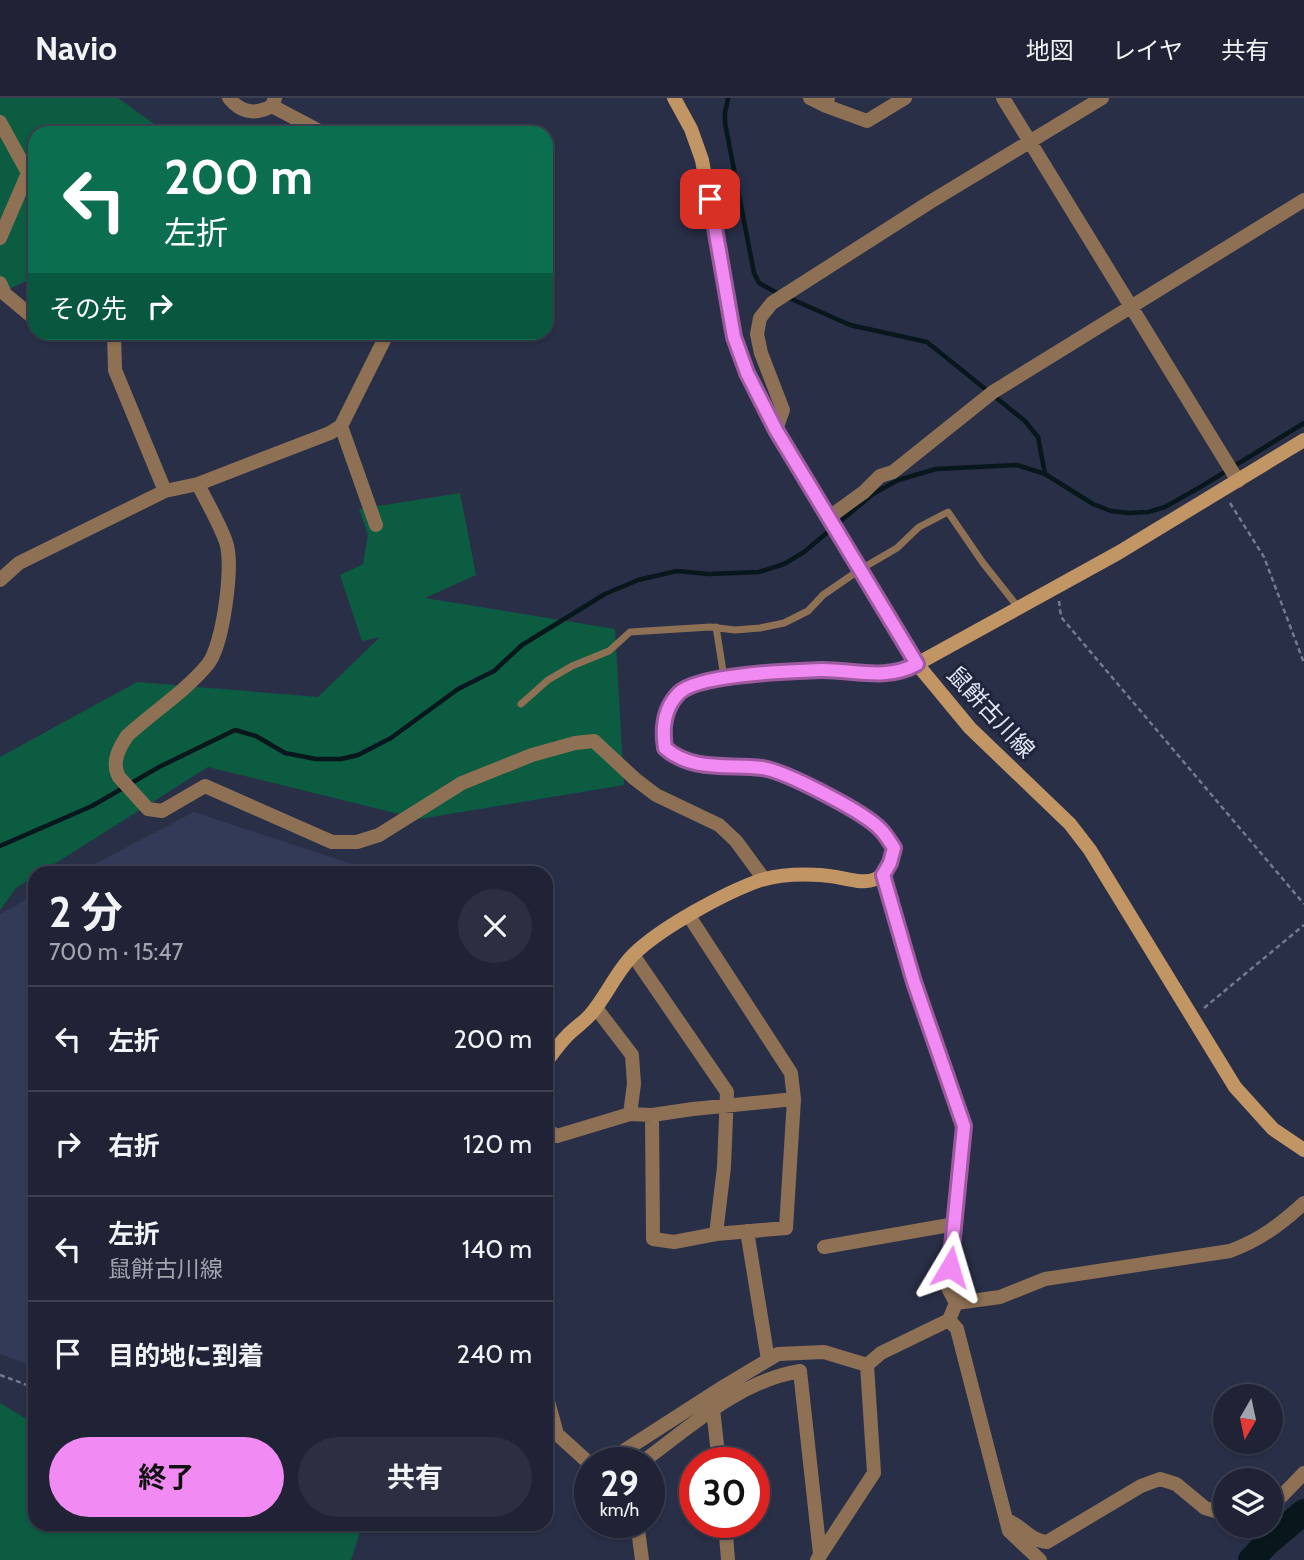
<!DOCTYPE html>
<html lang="ja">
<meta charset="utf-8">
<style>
:root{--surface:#1f2335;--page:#2c2f41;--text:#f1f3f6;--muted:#a1a4ad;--line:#3c4050;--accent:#f28af3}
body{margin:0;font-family:Cabin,"Noto Sans JP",sans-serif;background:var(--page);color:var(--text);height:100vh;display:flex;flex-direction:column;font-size:26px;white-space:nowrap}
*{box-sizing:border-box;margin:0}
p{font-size:23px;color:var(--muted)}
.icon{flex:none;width:38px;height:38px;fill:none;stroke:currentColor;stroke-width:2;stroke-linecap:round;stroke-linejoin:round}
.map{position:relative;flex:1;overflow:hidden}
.sheet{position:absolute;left:28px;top:768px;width:525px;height:665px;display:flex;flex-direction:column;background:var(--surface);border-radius:21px;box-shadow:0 2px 5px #0004,0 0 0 2px var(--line)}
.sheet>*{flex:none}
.hud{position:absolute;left:28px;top:28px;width:525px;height:214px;border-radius:21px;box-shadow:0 2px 5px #0004,0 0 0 2px var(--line);background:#0b6e4f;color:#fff;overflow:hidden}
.needle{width:46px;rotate:189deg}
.controls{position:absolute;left:1213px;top:1286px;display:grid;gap:14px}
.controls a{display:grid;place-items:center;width:70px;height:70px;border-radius:50%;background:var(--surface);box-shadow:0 2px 5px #0004,0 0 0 2px var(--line);font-size:35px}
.speed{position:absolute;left:574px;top:1349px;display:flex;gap:14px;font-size:35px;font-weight:700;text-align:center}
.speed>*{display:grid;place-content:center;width:91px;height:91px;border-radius:50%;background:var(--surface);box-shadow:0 2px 5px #0004,0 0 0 2px var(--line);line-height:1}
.speed small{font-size:18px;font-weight:400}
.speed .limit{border:10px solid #d22;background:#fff;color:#111}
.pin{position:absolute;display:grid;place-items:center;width:60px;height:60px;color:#fff;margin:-30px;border-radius:14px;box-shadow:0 4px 10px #0006}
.me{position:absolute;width:77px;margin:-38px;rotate:7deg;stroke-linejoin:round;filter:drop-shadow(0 0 5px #0008)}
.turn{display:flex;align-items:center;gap:24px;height:147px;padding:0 21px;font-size:32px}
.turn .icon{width:91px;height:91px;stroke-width:2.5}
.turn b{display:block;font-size:49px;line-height:60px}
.then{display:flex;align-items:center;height:66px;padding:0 21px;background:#0003;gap:14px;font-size:26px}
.round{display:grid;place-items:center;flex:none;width:74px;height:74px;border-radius:37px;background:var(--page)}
.head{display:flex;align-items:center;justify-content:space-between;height:119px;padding:0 21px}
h1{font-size:42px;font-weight:700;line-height:52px}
.action{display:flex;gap:14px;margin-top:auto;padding:14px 21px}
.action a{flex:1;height:80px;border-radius:42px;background:var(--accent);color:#111;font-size:28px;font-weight:700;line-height:80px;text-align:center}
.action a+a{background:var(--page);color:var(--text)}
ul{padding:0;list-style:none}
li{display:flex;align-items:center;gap:21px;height:105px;padding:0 21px;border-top:2px solid var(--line)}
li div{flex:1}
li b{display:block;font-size:26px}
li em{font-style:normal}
header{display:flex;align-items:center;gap:42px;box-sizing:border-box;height:98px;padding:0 35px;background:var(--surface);border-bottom:2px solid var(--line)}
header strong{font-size:33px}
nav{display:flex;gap:38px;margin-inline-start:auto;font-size:24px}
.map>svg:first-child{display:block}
.built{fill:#333a57}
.green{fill:#0b5c41}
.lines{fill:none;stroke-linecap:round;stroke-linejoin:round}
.stream{stroke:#07171c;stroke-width:4.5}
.river{stroke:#07171c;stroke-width:26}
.path{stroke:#74798e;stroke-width:2.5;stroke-dasharray:5 3.5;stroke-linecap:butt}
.lane{stroke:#8e7154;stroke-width:7}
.street{stroke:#8e7154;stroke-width:14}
.secondary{stroke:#c29565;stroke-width:14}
.route-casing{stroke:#9d5a9e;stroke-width:18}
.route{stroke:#f28af3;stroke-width:12}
.labels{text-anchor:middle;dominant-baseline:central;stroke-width:6;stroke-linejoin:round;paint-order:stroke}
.street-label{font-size:23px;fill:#e1e6f5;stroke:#20253c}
</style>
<header>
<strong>Navio</strong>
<nav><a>地図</a><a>レイヤ</a><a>共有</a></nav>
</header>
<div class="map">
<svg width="1304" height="1462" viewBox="0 0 1304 1462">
<rect width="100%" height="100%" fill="#292f47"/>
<path class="built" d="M194 714 364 770 366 775H77Z
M35 797V1269L0 1256V816Z"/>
<path class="green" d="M0 0H118L167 35H35V179L0 195Z
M460 395 476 477 425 500 615 531 624 687 419 721 208 669 40 775H35V778L16 790 0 812V659L137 584 318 599 380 539 362 543 340 477 363 466 368 437 359 411Z
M0 1305 35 1326V1426H370L360 1434 351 1462H0Z"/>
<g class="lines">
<path class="stream" d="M728 0 725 15V25L754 175 759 185 779 196
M787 199 850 227 927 244 1025 323 1038 339 1045 376
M0 748 92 708 159 669 235 632 256 638 285 655 316 661H341L358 657 391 640 458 591 494 573 522 547 605 496 638 482 677 473 709 476 759 474 784 466 804 454 873 396 898 382 936 371 1017 367 1045 376 1093 406 1111 413 1129 415 1148 414 1165 409 1202 388 1304 325"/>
<path class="river" d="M1251 1462 1267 1445 1304 1414"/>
<path class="path" d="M1230 405 1264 459 1304 565
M1059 503 1061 519 1304 806
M1204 910 1304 827
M0 1277 35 1290"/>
<path class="lane" d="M861 471 897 450 919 429 948 414 983 465 1018 509
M716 529 724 579
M521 606 548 582 572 568 609 553 630 534 710 529 735 532 760 530 784 525 808 513 823 497 852 477"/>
<path class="street" d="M229 0C241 15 255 17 272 8L275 0
M810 0 826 8 828 0
M1003 0 1238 383
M272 8 323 35
M826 8 867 23 905 0
M0 24 28 75 0 140
M0 185 5 196 35 221
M114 234 115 272 165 393
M341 328 376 427
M776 332 783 312 761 255 757 236 760 220 772 205 930 104 1102 0
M198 386C207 405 219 424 226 444 234 467 223 547 208 566 188 591 152 615 127 638 119 650 111 665 119 679L148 711 162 713 205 688 332 744H357L379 737 462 685 532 657 575 645 594 643 635 681 656 697 719 727 736 743 764 781
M828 420 864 394 880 378 893 374 993 294 1304 102
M0 482 19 465 165 393 198 386 330 335 341 328 388 234
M689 818 791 975 794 1001 786 1130 716 1136 674 1144 653 1141 652 1017 693 1011 794 1001
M633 857 727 994 724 1069 716 1136
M596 910 632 957 634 986 630 1016
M546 1032 557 1038 630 1016 652 1017
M747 1133 768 1262
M824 1149 955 1126
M956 1205 1000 1199 1045 1181 1230 1153C1260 1142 1281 1126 1304 1105
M949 1222 957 1231 1009 1433 1040 1462
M546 1296 557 1336 590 1366
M713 1311 719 1365
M605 1365 723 1289 778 1256 824 1254 867 1267
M641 1365C690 1329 739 1283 800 1273L820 1456
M1270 1410 1304 1375
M1006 1422C1022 1427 1030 1443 1047 1444L1141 1388 1160 1381 1176 1386 1205 1410 1225 1416
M637 1424 642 1462
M725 1424 728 1462
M817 1462 874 1375 867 1267 881 1255 949 1222 956 1205 948 1190 964 1028 913 884 883 777"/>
<path class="secondary" d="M674 0 691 31 702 62 730 220 739 257 776 332 917 566 970 630 1070 726 1090 752 1235 989 1273 1031 1304 1052
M546 964C553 955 559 946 566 939 573 931 583 925 590 917 606 899 616 874 633 857 660 830 726 794 761 782 778 777 802 776 820 777 857 779 882 801 894 749 889 743 884 734 877 729 851 709 796 675 764 670 734 665 698 675 671 656 654 644 666 605 680 594 685 589 698 586 705 584 741 575 783 573 821 572 850 572 877 579 906 572L1118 455 1304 342"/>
</g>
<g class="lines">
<g class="route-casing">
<path id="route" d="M710 101 734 239 747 275 776 332 917 566C886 583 855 572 822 572 793 573 698 576 679 595 664 610 662 631 665 650 692 674 729 666 762 670 785 673 866 715 881 732 886 737 890 744 894 750L890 765 883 777 914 884 964 1028 950 1169"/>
</g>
<use href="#route" class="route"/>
</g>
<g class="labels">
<g class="street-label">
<text transform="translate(991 614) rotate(47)">鼠餅古川線</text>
</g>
</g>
</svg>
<div class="controls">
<a><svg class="needle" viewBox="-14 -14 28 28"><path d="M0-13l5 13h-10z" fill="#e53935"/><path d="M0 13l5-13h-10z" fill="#a1a4ad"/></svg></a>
<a><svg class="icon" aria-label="layers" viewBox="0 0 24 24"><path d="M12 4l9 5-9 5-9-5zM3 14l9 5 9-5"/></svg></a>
</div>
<div class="speed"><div>29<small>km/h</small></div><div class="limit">30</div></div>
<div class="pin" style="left:710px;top:101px;background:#d93025"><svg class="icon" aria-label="arrive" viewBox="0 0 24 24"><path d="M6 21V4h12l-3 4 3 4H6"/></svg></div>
<svg class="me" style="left:950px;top:1169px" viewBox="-20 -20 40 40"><path d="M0-17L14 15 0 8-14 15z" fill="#f28af3" stroke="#fff" stroke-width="4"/></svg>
<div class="hud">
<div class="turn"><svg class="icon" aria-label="left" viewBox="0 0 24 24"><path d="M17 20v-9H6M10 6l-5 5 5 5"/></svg><div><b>200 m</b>左折</div></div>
<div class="then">その先<svg class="icon" aria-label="right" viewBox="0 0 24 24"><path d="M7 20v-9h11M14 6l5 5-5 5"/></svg></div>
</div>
<section class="sheet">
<div class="head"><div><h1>2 分</h1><p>700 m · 15:47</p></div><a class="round"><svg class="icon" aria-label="close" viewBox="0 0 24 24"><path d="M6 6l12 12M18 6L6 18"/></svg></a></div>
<ul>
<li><svg class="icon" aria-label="left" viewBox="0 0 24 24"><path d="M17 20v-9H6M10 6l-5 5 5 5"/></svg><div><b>左折</b></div><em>200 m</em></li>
<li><svg class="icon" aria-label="right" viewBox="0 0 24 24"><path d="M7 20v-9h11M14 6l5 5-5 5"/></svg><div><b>右折</b></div><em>120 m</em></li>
<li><svg class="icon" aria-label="left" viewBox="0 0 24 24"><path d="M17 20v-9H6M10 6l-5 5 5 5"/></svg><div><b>左折</b><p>鼠餅古川線</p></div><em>140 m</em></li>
<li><svg class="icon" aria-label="arrive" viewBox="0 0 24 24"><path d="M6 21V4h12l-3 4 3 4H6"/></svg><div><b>目的地に到着</b></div><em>240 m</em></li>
</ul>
<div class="action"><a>終了</a><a>共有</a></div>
</section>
</div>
